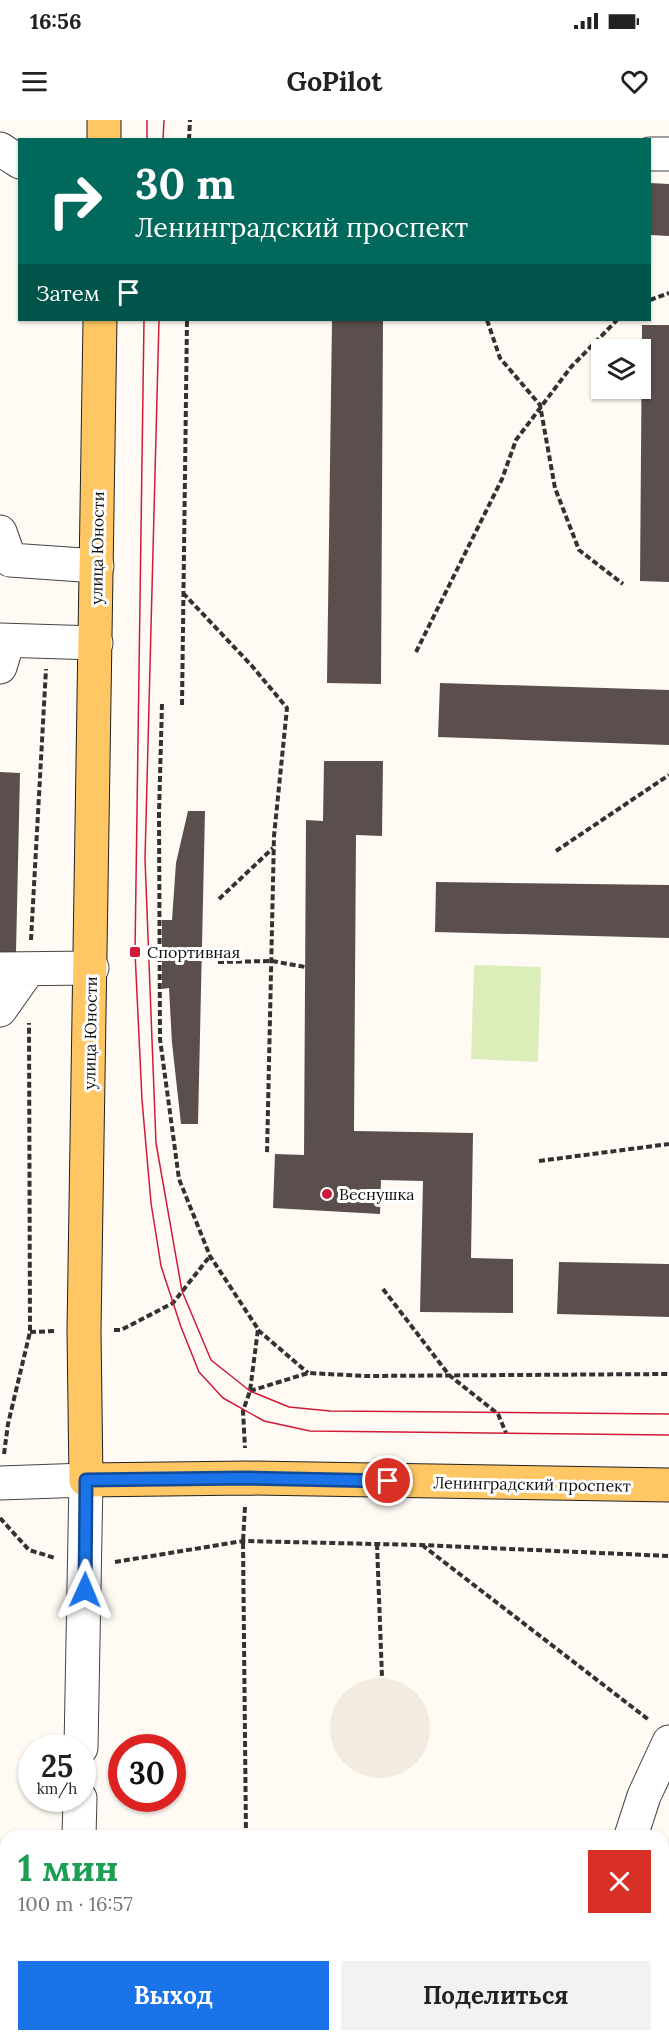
<!DOCTYPE html>
<html lang="ru">
<meta charset="utf-8">
<style>
:root{--surface:#fff;--page:#f2f2f2;--text:#222;--muted:#767676;--accent:#1a73e8}
body{margin:0;font-family:Lora,serif;background:var(--page);color:var(--text);height:100vh;display:flex;flex-direction:column;font-size:22px;white-space:nowrap}
*{box-sizing:border-box;margin:0}
p{font-size:20px;color:var(--muted)}
.icon{flex:none;width:33px;height:33px;fill:none;stroke:currentColor;stroke-width:2;stroke-linecap:round;stroke-linejoin:round}
.map{position:relative;flex:1;overflow:hidden}
.drawer{position:absolute;left:0px;top:1710px;width:669px;height:212px;display:flex;flex-direction:column;background:var(--surface);border-radius:18px 18px 0 0;box-shadow:0 2px 4px #0004}
.drawer>*{flex:none}
.banner{position:absolute;left:18px;top:18px;width:633px;height:183px;border-radius:0px;box-shadow:0 2px 4px #0004;background:#00695c;color:#fff;overflow:hidden}
.fabs{position:absolute;left:591px;top:219px;display:grid;gap:12px}
.fabs a{display:grid;place-items:center;width:60px;height:60px;border-radius:0px;background:var(--surface);box-shadow:0 2px 4px #0004;font-size:30px}
.speed{position:absolute;left:18px;top:1614px;display:flex;gap:12px;font-size:30px;font-weight:700;text-align:center}
.speed>*{display:grid;place-content:center;width:78px;height:78px;border-radius:50%;background:var(--surface);box-shadow:0 2px 4px #0004;line-height:1}
.speed small{font-size:15px;font-weight:400}
.speed .limit{border:9px solid #d22;background:#fff;color:#111}
.pin{position:absolute;display:grid;place-items:center;width:51px;height:51px;color:#fff;margin:-26px;border:3px solid #fff;border-radius:50%;box-shadow:0 2px 6px #0007}
.me{position:absolute;width:66px;margin:-33px;rotate:1deg;stroke-linejoin:round;filter:drop-shadow(0 0 4px #0008)}
.turn{display:flex;align-items:center;gap:21px;height:126px;padding:0 18px;font-size:27px}
.turn .icon{width:78px;height:78px;stroke-width:2.5}
.turn b{display:block;font-size:42px;line-height:51px}
.then{display:flex;align-items:center;height:57px;padding:0 18px;background:#0003;gap:12px;font-size:22px}
.round{display:grid;place-items:center;flex:none;width:63px;height:63px;border-radius:0px;background:var(--page)}
.overview{display:flex;align-items:center;justify-content:space-between;height:102px;padding:0 18px}
h1{font-size:36px;font-weight:700;line-height:45px;color:#1e9e55}
.cta{display:flex;gap:12px;margin-top:auto;padding:12px 18px}
.cta a{flex:1;height:69px;border-radius:0px;background:var(--accent);color:#fff;font-size:24px;font-weight:700;line-height:69px;text-align:center}
.cta a+a{background:var(--page);color:var(--text)}
.status{display:flex;justify-content:space-between;align-items:center;height:42px;padding:0 30px;background:var(--surface);direction:ltr}
.status svg{height:16px;fill:currentColor}
header{display:flex;justify-content:space-between;align-items:center;height:78px;padding:0 18px;background:var(--surface);font-size:27px;font-weight:700}
.map>svg:first-child{display:block}
.green{fill:#dbeeb9}
.plaza{fill:#f2ebe0}
.building{fill:#5a4f4c}
.lines{fill:none;stroke-linecap:round;stroke-linejoin:round}
.minor-casing{stroke:#434343;stroke-width:35}
.major-casing{stroke:#212121;stroke-width:35}
.path{stroke:#323232;stroke-width:4;stroke-dasharray:6 3;stroke-linecap:butt}
.minor{stroke:#fff;stroke-width:33}
.major{stroke:#ffc664;stroke-width:33}
.tram{stroke:#cf1a39;stroke-width:1.5}
.route-casing{stroke:#114b97;stroke-width:15}
.route{stroke:#1a73e8;stroke-width:10}
.poi-dot{fill:#cf1a39;stroke:#fff;stroke-width:2}
.labels{text-anchor:middle;dominant-baseline:central;stroke-width:6;stroke-linejoin:round;paint-order:stroke}
.street-label{font-size:16px;fill:#101010;stroke:#fff}
.poi-label{font-size:16px;fill:#101010;stroke:#fff;text-anchor:start}
</style>
<div class="status"><b>16:56</b><svg viewBox="0 0 49 12"><path d="M0 12V9h3v3zM5 12V6h3v6zM10 12V3h3v9zM15 12V0h3v12zM26 1h20v11H26zM47 4h2v5h-2z"/></svg></div>
<header><svg class="icon" aria-label="menu" viewBox="0 0 24 24"><path d="M4 6h16M4 12h16M4 18h16"/></svg>GoPilot<svg class="icon" aria-label="heart" viewBox="0 0 24 24"><path d="M12 20l-8-8c-3-5 5-10 8-4 3-6 11-1 8 4z"/></svg></header>
<div class="map">
<svg width="669" height="1921" viewBox="0 0 669 1921">
<rect width="100%" height="100%" fill="#fffbf4"/>
<path class="green" d="M474 845 541 847 538 942 471 939Z"/>
<path class="plaza" d="M330 1608a50 50 0 1 1 100 0a50 50 0 1 1-100 0Z"/>
<path class="building" d="M650 63 669 64V116L650 115Z
M332 200H383L381 564 327 563Z
M642 205H669V462L640 461Z
M440 563 669 570V625L438 617Z
M324 641H383L382 716 356 715 354 1011 473 1013 471 1138 513 1139V1193L420 1192 423 1061 381 1060 380 1094 273 1088 275 1034 304 1035 306 700 323 701Z
M0 652 20 653 16 832H0Z
M188 691H205L198 1004H181L172 923 169 868 162 869V800H172L176 743Z
M436 762 669 765V818L435 812Z
M559 1142 669 1144V1197L557 1194Z
M289 1917 592 1919 593 1921H289Z"/>
<g class="lines">
<g class="minor-casing">
<path id="minor" d="M0 29 20 42
M650 34H669
M0 412 10 440 97 446
M0 520 96 523
M0 547 8 521
M0 849 92 848
M0 890 29 849
M0 1363 86 1360 81 1628
M79 1716 80 1678
M631 1716 644 1676 669 1622
M0 1747 6 1748
M646 1916 649 1921
M73 1921V1916"/>
</g>
<g class="major-casing">
<path id="major" d="M104 20V0
M100 200 84 1211 86 1360 247 1358 669 1365"/>
</g>
<path class="path" d="M189 20 190 0
M650 180 669 173
M487 200 500 238 540 285 555 368 579 430 623 464
M183 473 252 546 287 588 274 716 267 1034
M416 532 502 359 516 320 571 247 617 200
M162 584 159 693 160 919 179 1059 210 1136 258 1209 250 1271 243 1291 245 1328
M182 585 187 200
M556 731 669 655
M219 779 273 728
M31 820 46 549
M218 842 272 841 305 847
M539 1041 669 1024
M383 1169 449 1255 498 1294 506 1313
M114 1210H121L173 1183 210 1136
M258 1210 308 1253
M30 1212 55 1211
M250 1271 308 1253 365 1256 669 1254
M4 1334 8 1304 30 1212 29 903
M245 1387 243 1421 246 1716
M0 1398 29 1430 55 1438
M377 1424 382 1557
M422 1425 649 1600
M115 1442 243 1421 421 1425 669 1436
M663 1768H669
M663 1803H669
M663 1836H669
M239 1921V1916"/>
<use href="#minor" class="minor"/>
<use href="#major" class="major"/>
<path class="tram" d="M147 20V0
M163 20 164 0
M144 200 135 832 142 980 151 1083 161 1146 181 1207 199 1252 223 1278 264 1301 310 1311 669 1315
M159 200 145 739 156 1023 182 1171 211 1240 250 1271 289 1287 330 1291 669 1294"/>
</g>
<g class="lines">
<g class="route-casing">
<path id="route" d="M85 1470 86 1360 247 1358 388 1361"/>
</g>
<use href="#route" class="route"/>
</g>
<g class="poi-dot">
<rect x="129" y="826" width="12" height="12" rx="3"/>
<circle cx="327" cy="1074" r="6"/>
</g>
<g class="labels">
<g class="street-label">
<text transform="translate(97 428) rotate(-89)">улица Юности</text>
<text transform="translate(90 913) rotate(-89)">улица Юности</text>
<text transform="translate(532 1364) rotate(1)">Ленинградский проспект</text>
</g>
<g class="poi-label">
<text x="147" y="832">Спортивная</text>
<text x="339" y="1074">Веснушка</text>
</g>
</g>
</svg>
<div class="fabs">
<a><svg class="icon" aria-label="layers" viewBox="0 0 24 24"><path d="M12 4l9 5-9 5-9-5zM3 14l9 5 9-5"/></svg></a>
</div>
<div class="speed"><div>25<small>km/h</small></div><div class="limit">30</div></div>
<div class="pin" style="left:388px;top:1361px;background:#d93025"><svg class="icon" aria-label="arrive" viewBox="0 0 24 24"><path d="M6 21V4h12l-3 4 3 4H6"/></svg></div>
<svg class="me" style="left:85px;top:1470px" viewBox="-20 -20 40 40"><path d="M0-17L14 15 0 8-14 15z" fill="#1a73e8" stroke="#fff" stroke-width="4"/></svg>
<div class="banner">
<div class="turn"><svg class="icon" aria-label="right" viewBox="0 0 24 24"><path d="M7 20v-9h11M14 6l5 5-5 5"/></svg><div><b>30 m</b>Ленинградский проспект</div></div>
<div class="then">Затем<svg class="icon" aria-label="arrive" viewBox="0 0 24 24"><path d="M6 21V4h12l-3 4 3 4H6"/></svg></div>
</div>
<section class="drawer">
<div class="overview"><div><h1>1 мин</h1><p>100 m · 16:57</p></div><a class="round" style="background:#d93025;color:#fff"><svg class="icon" aria-label="close" viewBox="0 0 24 24"><path d="M6 6l12 12M18 6L6 18"/></svg></a></div>
<div class="cta"><a>Выход</a><a>Поделиться</a></div>
</section>
</div>
